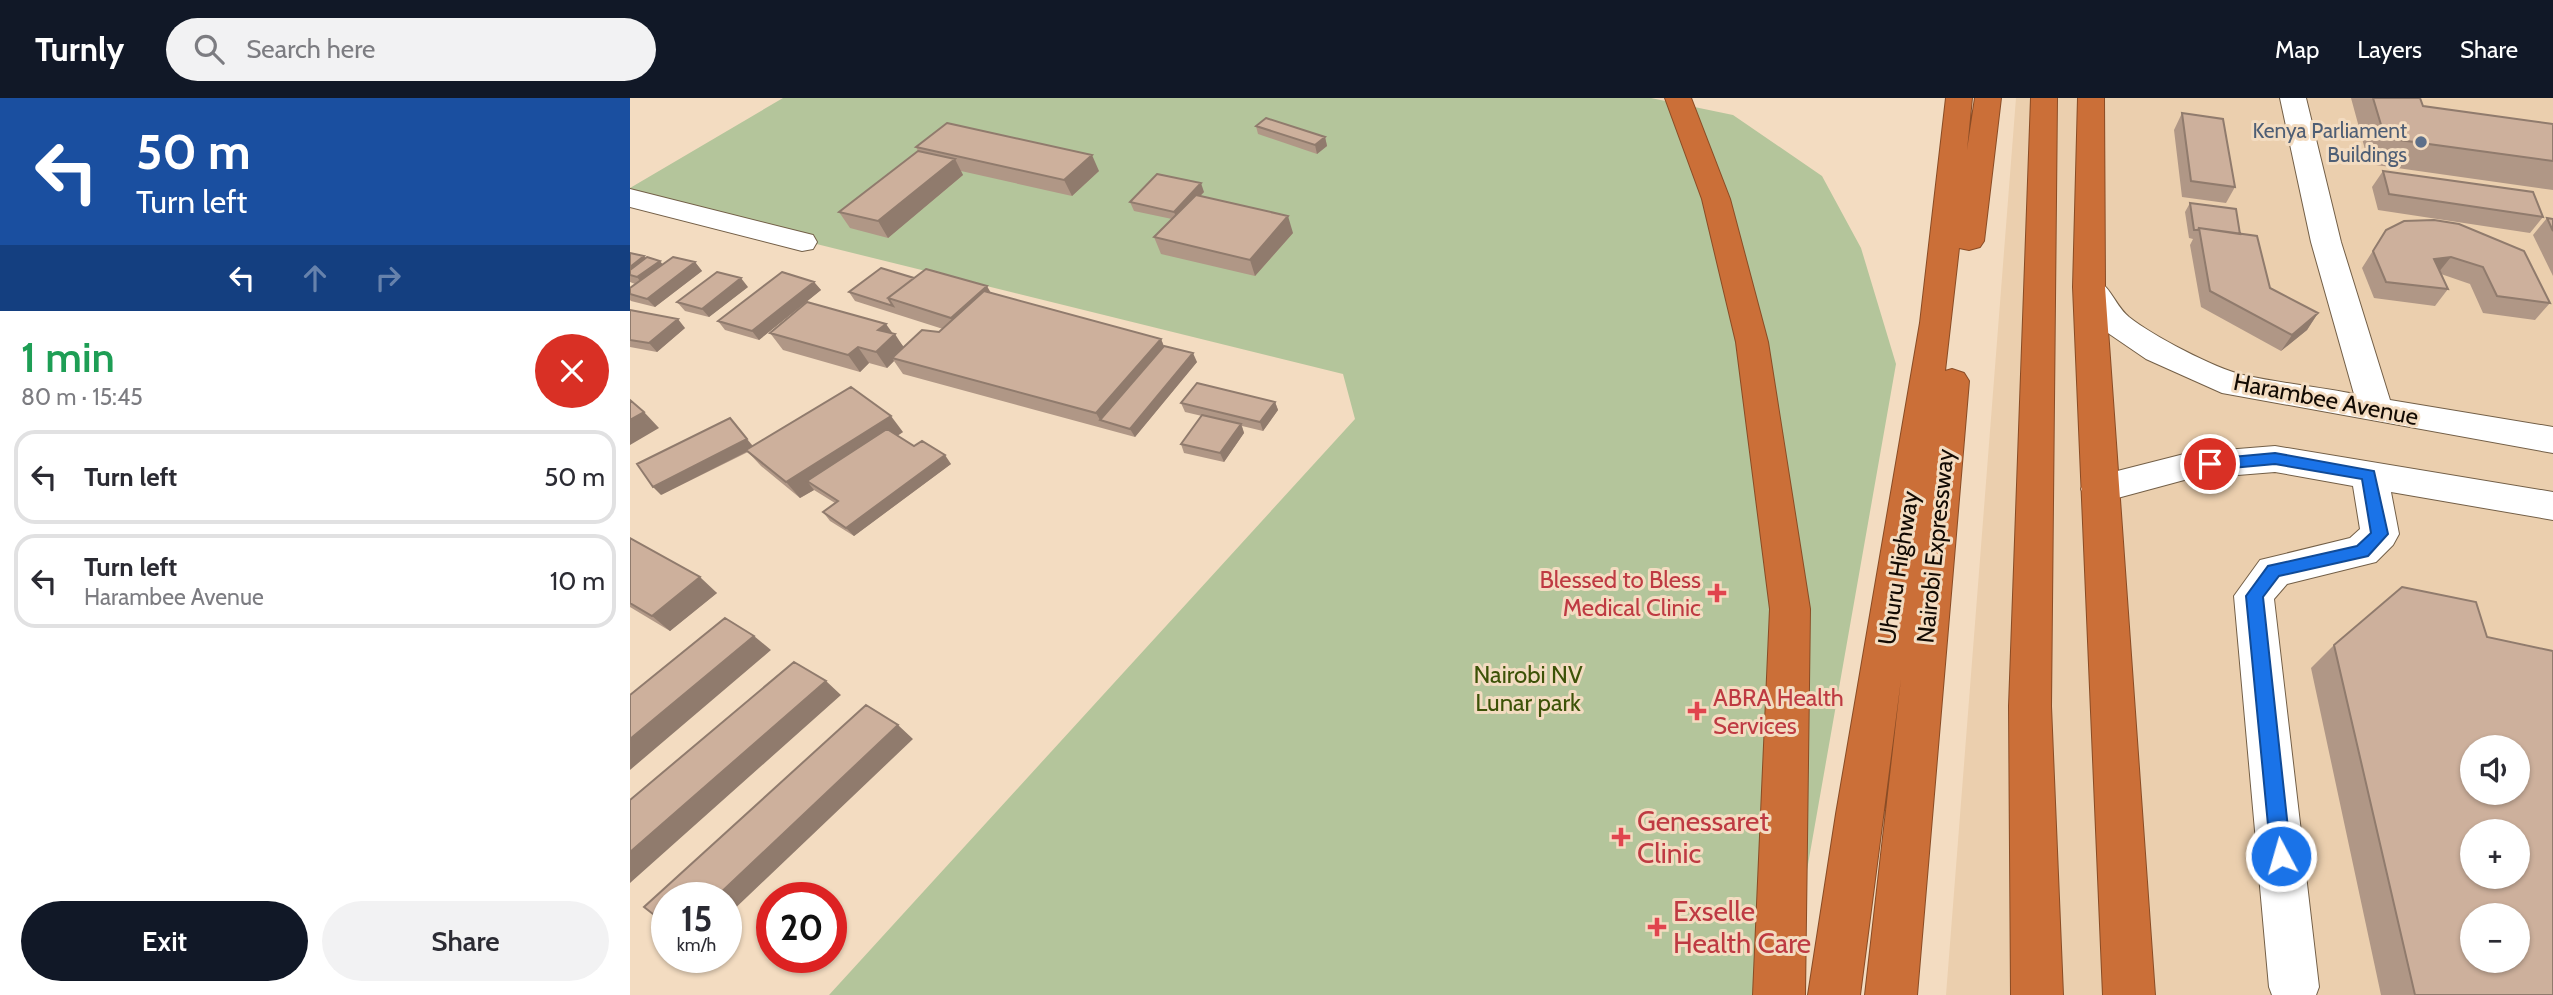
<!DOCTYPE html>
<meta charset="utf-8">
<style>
:root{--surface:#fff;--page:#f2f2f3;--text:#2b2b33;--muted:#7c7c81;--line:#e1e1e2;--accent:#111827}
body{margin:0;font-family:Cabin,sans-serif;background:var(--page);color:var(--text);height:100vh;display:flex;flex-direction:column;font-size:26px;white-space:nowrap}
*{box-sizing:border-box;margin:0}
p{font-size:23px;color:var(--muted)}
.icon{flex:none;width:38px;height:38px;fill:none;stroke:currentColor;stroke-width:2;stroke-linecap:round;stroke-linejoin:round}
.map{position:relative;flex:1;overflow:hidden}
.details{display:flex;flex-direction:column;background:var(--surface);width:630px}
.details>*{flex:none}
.hud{background:#1a4fa0;color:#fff;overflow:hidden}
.controls{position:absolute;left:1830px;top:637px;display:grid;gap:14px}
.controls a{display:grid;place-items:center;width:70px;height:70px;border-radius:50%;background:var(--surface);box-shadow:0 2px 5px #0004;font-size:35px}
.speed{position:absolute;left:21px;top:784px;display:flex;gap:14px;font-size:35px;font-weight:700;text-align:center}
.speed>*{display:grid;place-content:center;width:91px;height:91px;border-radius:50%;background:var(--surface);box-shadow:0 2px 5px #0004;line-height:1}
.speed small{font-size:18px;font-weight:400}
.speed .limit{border:10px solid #d22;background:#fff;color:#111}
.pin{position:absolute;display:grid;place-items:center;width:60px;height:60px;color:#fff;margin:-30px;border:4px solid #fff;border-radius:50%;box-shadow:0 2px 7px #0007}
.me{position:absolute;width:77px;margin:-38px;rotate:354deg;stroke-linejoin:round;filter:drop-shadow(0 0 5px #0008)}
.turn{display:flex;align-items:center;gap:24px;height:147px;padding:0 21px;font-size:32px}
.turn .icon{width:91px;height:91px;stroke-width:2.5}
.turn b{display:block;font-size:49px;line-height:60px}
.lanes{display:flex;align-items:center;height:66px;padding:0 21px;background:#0003;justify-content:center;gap:35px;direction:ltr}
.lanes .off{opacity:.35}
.round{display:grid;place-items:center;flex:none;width:74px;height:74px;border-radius:37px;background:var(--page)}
.headline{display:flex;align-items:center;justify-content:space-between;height:119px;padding:0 21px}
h1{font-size:42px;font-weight:600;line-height:52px;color:#1e9e55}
.button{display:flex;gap:14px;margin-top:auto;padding:14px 21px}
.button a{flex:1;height:80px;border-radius:42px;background:var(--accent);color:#fff;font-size:28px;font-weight:600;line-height:80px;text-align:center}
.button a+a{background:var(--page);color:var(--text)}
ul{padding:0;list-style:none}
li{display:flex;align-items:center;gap:21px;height:94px;margin:0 14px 10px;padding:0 7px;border:4px solid var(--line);border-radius:21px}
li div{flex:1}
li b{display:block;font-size:26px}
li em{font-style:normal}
header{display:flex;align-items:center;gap:42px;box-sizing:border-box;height:98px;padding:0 35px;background:var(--accent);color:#fff}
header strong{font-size:33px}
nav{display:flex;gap:38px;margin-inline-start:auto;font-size:24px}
.search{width:490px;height:63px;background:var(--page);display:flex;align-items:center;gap:18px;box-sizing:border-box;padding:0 24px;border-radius:38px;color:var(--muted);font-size:26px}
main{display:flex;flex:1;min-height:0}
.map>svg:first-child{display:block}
.built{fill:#ebcfae;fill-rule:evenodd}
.green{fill:#b4c59b}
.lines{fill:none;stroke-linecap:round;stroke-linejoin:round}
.minor-casing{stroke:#735f47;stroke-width:2}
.highway-casing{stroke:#8a4c25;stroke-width:2}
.minor{fill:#fff;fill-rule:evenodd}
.highway{fill:#cb6f38;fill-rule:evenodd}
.wall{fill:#b09786}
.shaded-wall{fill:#907b6d}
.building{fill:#cdb09c;stroke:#907b6d;stroke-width:2;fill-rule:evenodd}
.route{fill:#1a73e8;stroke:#114b97;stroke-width:2}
.service-dot{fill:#5c6f8a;stroke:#f3dcc1;stroke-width:2.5}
.health-dot{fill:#e0444e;stroke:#f3dcc1;stroke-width:2.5}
.labels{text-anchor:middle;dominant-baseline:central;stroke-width:6;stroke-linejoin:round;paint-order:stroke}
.far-service-label{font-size:21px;fill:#4e5e75;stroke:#f3dcc1;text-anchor:end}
.street-label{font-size:24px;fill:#120a03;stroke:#f3dcc1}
.health-label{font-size:24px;fill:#be3a42;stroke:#f3dcc1;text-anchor:end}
.park-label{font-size:24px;fill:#3c5207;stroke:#f3dcc1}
.near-health-label{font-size:28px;fill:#be3a42;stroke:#f3dcc1;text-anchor:start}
</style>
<header>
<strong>Turnly</strong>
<div class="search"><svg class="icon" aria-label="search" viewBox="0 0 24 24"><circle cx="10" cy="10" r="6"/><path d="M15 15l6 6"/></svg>Search here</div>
<nav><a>Map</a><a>Layers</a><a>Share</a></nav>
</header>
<main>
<section class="details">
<div class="hud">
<div class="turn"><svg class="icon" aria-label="left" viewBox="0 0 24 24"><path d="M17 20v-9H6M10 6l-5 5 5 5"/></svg><div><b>50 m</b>Turn left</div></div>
<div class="lanes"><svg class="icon" aria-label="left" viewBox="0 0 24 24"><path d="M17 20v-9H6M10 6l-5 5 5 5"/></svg><svg class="icon off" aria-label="ahead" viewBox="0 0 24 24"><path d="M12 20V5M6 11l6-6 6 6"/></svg><svg class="icon off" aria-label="right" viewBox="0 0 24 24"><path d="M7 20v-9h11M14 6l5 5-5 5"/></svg></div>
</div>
<div class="headline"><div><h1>1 min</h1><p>80 m · 15:45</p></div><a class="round" style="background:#d93025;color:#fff"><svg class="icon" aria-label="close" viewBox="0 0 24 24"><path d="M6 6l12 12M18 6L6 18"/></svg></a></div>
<ul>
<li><svg class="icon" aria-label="left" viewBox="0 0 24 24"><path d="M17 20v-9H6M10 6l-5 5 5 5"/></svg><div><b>Turn left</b></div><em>50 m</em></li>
<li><svg class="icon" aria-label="left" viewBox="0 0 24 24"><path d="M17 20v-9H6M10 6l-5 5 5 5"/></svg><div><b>Turn left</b><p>Harambee Avenue</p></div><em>10 m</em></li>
</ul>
<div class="button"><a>Exit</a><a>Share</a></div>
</section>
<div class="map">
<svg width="1923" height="897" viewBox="0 0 1923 897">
<rect width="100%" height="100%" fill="#f3dcc1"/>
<path class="built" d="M1386 0H1923V897H1316ZM1843 649H1888V695H1843ZM1843 733H1888V779H1843ZM1843 817H1888V863H1843Z"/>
<path class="green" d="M153 0H1021L1103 17 1192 78 1231 150 1266 266 1155 897H199L725 321 713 276 0 100V90Z"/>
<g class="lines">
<g class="minor-casing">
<path id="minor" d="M1650 0H1676L1711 144 1760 302 1923 329V355L1592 295 1516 261 1475 233 1443 189 1448 182C1479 174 1480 203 1499 219 1523 238 1584 270 1613 277 1650 285 1688 289 1724 296L1681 144Z
M0 91 183 137 187 144 183 151 172 153 0 109Z
M1645 348 1923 394V422L1761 394 1769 436 1763 447 1746 464 1657 486 1644 501 1689 889 1686 897H1642L1639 889 1604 498 1630 462 1720 440 1730 431 1723 388 1645 374 1558 381 1469 405 1456 401 1451 391 1456 381 1558 355Z"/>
</g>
<g class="highway-casing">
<path id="highway" d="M1035 0H1061L1100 101 1138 244 1180 511 1175 897H1123L1140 511 1106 244 1072 101Z
M1316 0H1342L1337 52 1345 0H1371L1354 143 1350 149 1339 152 1329 150 1315 273 1322 271 1334 275 1339 283 1287 897H1235L1271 581 1230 897H1178L1206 716 1290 225Z
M1401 0H1427L1421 608 1433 897H1381L1379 608Z
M1448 0H1474L1475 189 1525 897H1473L1443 189Z"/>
</g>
<use href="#minor" class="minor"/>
<use href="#highway" class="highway"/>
</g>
<path class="wall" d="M1721 0H1790L1793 8 1923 26V92L1739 66Z
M1552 15 1605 89 1596 105 1552 99 1544 32Z
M626 28 695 39 697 48 687 56 628 36Z
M286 49 469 73 442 98 331 73 333 77 258 140 220 130 209 114 288 53Z
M1753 73 1913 119 1900 135 1748 112 1742 89Z
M574 94 570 98 663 135 625 178 531 156 524 139 542 121 504 113 500 104Z
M1560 105 1610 136 1640 190 1688 215 1677 232 1651 253 1571 209 1560 147 1563 141 1559 140 1555 114Z
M1917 120 1923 121V178L1903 137Z
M1774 123 1920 205 1905 222 1853 215 1840 186 1811 176 1818 191 1805 208 1744 200 1732 170 1756 132Z
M0 155 33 166 65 164 72 173 25 209 1 203 0 202V190L5 186 0 184Z
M284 180 361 195 531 241 534 248 567 264 505 339 273 276 264 263 257 270 239 265 230 274 153 252 140 235 263 236 274 249 309 234 313 231 225 203 219 194Z
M184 184 191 192 129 242 95 232 88 223Z
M118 189 79 219 55 213 47 204Z
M0 212 55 230 27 254 0 249Z
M645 304 648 312 633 333 612 328 614 335 594 364 554 355 551 346 572 318 555 314 551 305Z
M107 329 123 348 273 334 267 338 284 348 321 366 224 438 200 423 193 414 205 405 184 392 170 400 131 368 118 354 31 397Z
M0 440 87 495 40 533 0 509Z
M1704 547 1923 897H1751L1681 570Z"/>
<path class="shaded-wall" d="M695 39 697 48 687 56 685 47Z
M462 57 469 73 442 98 434 82Z
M325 61 333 77 258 140 248 123Z
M571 85 574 94 547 122 544 114Z
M658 118 663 135 625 178 620 162Z
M14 158 21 167 0 177V169Z
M1821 159 1808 175 1804 161Z
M30 163 37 172 14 188 7 179Z
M65 164 72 173 25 209 17 201Z
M111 180 118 189 79 219 72 211Z
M184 184 191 192 129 242 122 233Z
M357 188 366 204 331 236 321 220Z
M1688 215 1677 232 1651 253 1662 237Z
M48 221 55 230 27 254 19 245Z
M256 226 264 237 265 236 276 253 262 260 264 263 257 270 246 254 248 232Z
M531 241 537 257 470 322 466 315Z
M228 249 239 265 230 274 218 257Z
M563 255 567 264 505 339 500 331Z
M645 304 648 312 633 333 630 324Z
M14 314 29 330 0 347V322Z
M261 318 273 334 187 390 177 383 184 392 170 400 156 384Z
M100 320 124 350 31 397 23 389Z
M611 326 614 335 594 364 590 355Z
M315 357 321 366 224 438 216 430Z
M70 479 87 495 40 533 22 518Z
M124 538 141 552 0 672V641Z
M196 583 211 597 0 785V754Z
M268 627 283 641 96 819V800H85Z"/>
<path class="building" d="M1743 0H1790L1793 8 1923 26V63L1755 40Z
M1552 15 1593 21 1605 89 1561 83Z
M636 20 695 39 685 47 626 28Z
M317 25 462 57 434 82 286 49Z
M288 53 325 61 248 123 209 114Z
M1753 73 1903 94 1913 119 1759 96Z
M527 76 571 85 544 114 500 104Z
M566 97 658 118 620 162 524 139Z
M1560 105 1606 111 1610 136 1569 130 1568 132H1564Z
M1917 120 1923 121V133Z
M1804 122 1829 126 1894 153 1920 205 1867 198 1853 169 1821 159 1804 161 1818 191 1756 184 1743 153 1756 132 1774 123Z
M1569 130 1627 138 1640 190 1688 215 1662 237 1580 193Z
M0 155 14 158 0 169Z
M17 159 30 163 7 179 0 177V172Z
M43 159 65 164 17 201 0 196V190Z
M251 170 284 180 258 200 263 208 219 194Z
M296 171 357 188 321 220 258 200Z
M87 174 111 180 72 211 47 204Z
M152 174 184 184 122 233 88 223Z
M354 193 531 241 466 315 262 260 292 232 309 234Z
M177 204 256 226 248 232 265 236 246 254 228 249 218 257 140 235Z
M0 212 48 221 19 245 0 242Z
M534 248 563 255 500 331 470 322Z
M567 285 645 304 630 324 551 305Z
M221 289 261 318 156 384 116 352Z
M0 302 14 314 0 322Z
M572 317 611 326 590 355 551 346Z
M100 320 117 341 23 389 7 366Z
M257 331 284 348 292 343 315 357 216 430 193 414 208 403 177 383Z
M0 440 70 479 22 518 0 505Z
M1772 489 1846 504 1857 539 1923 553V897H1785L1704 547ZM1843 649H1888V695H1843ZM1843 733H1888V779H1843ZM1843 817H1888V863H1843Z
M95 520 124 538 0 641V597Z
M164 564 196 583 0 754V702Z
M236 607 268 627 85 800H37V827L14 809Z"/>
<path class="route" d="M1645 355 1744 373 1758 436 1738 458 1649 478 1633 499 1661 758 1658 765 1651 768 1644 765 1641 758 1616 498 1638 468 1727 448 1741 435 1732 381 1645 366 1580 372 1572 366 1580 361Z"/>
<circle class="service-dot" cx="1791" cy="44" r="7"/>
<g class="health-dot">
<path d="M1083.5 484.5h7v7h7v7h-7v7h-7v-7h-7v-7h7z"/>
<path d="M1063.5 602.5h7v7h7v7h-7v7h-7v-7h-7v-7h7z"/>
<path d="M987.5 728.5h7v7h7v7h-7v7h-7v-7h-7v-7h7z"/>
<path d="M1023.5 818.5h7v7h7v7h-7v7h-7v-7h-7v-7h7z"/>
</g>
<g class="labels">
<g class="far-service-label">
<text x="1777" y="32">Kenya Parliament<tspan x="1777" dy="24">Buildings</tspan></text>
</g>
<g class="street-label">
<text transform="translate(1696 301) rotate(11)">Harambee Avenue</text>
<text transform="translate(1305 448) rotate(-84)">Nairobi Expressway</text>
<text transform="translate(1268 470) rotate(-81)">Uhuru Highway</text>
</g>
<g class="health-label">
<text x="1071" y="481">Blessed to Bless<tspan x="1071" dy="28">Medical Clinic</tspan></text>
<text x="1083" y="599" text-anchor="start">ABRA Health<tspan x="1083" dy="28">Services</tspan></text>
</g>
<g class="park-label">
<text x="898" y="576">Nairobi NV<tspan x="898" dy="28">Lunar park</tspan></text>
</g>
<g class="near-health-label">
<text x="1007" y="723">Genessaret<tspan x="1007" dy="32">Clinic</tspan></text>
<text x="1043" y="813">Exselle<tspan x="1043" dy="32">Health Care</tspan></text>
</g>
</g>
</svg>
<div class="controls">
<a><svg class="icon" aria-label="sound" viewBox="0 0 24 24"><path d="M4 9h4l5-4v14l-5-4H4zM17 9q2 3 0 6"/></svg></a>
<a>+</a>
<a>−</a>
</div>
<div class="speed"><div>15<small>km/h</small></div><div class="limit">20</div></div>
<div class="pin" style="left:1580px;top:366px;background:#d93025"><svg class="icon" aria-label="arrive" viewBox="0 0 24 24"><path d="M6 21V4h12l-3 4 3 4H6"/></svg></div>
<svg class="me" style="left:1651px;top:758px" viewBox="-20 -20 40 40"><circle r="17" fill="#1a73e8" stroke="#fff" stroke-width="3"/><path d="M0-11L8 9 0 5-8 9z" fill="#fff"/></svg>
</div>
</main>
